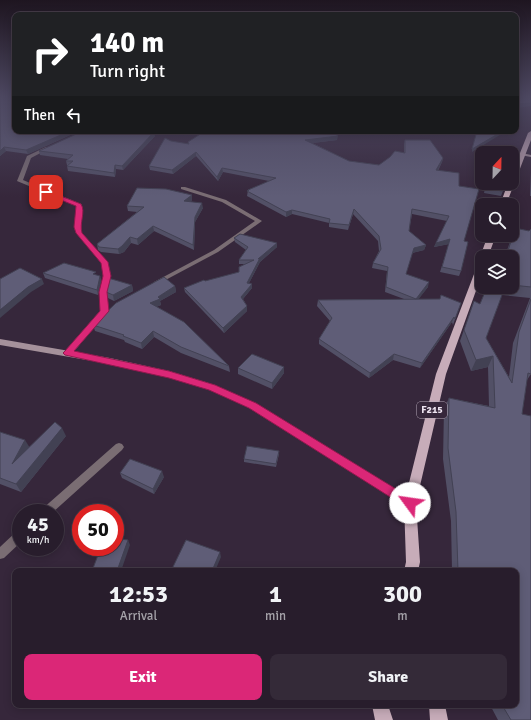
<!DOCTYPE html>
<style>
:root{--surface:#281d2c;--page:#342a38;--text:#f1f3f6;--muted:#a5a2a9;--line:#443b48;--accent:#db2777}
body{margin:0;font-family:Signika,sans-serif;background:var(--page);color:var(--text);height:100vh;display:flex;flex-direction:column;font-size:15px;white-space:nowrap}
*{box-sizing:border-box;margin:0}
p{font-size:13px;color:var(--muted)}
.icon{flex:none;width:22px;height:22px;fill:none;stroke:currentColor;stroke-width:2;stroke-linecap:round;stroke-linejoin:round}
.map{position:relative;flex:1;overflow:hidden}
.side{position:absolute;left:12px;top:568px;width:507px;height:140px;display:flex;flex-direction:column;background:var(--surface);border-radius:8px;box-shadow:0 2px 10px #0003,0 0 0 1px var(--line)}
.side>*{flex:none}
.guide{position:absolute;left:12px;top:12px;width:507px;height:122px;border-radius:8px;box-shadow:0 2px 10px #0003,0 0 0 1px var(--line);background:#202124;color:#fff;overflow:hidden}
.needle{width:26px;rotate:22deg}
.fabs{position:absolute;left:475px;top:146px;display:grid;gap:8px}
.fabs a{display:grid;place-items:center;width:44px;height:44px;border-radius:8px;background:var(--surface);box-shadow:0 2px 10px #0003,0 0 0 1px var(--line);font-size:20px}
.speed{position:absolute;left:12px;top:504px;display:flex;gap:8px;font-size:20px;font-weight:700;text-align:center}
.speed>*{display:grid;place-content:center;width:52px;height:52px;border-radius:50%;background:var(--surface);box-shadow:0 2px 10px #0003,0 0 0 1px var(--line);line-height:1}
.speed small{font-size:10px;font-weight:400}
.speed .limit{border:6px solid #d22;background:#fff;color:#111}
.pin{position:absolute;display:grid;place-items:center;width:34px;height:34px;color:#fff;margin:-17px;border-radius:8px;box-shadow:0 2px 6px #0006}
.me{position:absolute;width:44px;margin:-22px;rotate:301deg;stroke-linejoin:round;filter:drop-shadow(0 0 3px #0008)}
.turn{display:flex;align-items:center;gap:14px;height:84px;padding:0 12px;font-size:18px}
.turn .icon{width:52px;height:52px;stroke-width:2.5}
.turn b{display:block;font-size:28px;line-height:34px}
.then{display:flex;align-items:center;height:38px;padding:0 12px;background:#0003;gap:8px;font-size:15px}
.eta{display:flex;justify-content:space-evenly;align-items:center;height:68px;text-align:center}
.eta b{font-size:24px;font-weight:700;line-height:28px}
.cta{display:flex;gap:8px;margin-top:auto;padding:8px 12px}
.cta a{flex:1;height:46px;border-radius:8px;background:var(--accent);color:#fff;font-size:16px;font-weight:700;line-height:46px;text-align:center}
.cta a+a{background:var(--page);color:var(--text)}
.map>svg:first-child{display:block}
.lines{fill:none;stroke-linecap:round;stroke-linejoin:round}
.street{fill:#7a6d73;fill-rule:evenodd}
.secondary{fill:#a5919b;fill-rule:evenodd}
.primary{fill:#c7acb9;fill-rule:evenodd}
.wall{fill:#525066;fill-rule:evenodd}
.shaded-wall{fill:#424153}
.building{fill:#5f5d77;stroke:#424153}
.route{fill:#db2777;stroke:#8e194d}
.labels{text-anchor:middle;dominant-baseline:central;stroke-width:3.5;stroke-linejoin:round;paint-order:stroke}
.shield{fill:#36273b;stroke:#b7abba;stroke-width:1}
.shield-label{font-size:10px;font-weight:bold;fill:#eee4f1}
</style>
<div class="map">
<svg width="531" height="720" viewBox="0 0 531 720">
<rect width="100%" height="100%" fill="#36273b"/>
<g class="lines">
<path class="street" d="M46 147 50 148 31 158 23 180 81 204C85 213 79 223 82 233L107 262 110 276 106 293 108 311 71 355H65L64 353 65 351 100 311V293L104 276 101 262 76 233 74 227 77 206 17 181 27 156Z
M181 187H185L226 200 262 221 218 252 158 284H154V282L214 250 255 221 222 202 181 189Z
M119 443 122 444 124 447 122 450 52 513H40L41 510 116 444Z
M21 530V542L4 558 0 559V547L17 531Z"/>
<path class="secondary" d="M522 153 531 155V157L520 155V153Z
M0 339 110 358 169 371 215 385 255 404 414 500 415 503 414 506 410 508 406 506 249 408 209 389 169 377 110 364 0 345Z"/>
<path class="primary" d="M531 131V140L506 205H500L508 183H512V173L528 133Z
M488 235H496L488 257H482L481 259 480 257Z
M479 261H482V274L446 374 416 503 420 562 418 571H404L406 562 404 503 436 374Z
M372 705H388L393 720H375Z
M429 705H445L448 720H430Z"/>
</g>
<path class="wall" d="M0 96 79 131 28 154 6 151 0 156Z
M335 133 337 140 312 143 349 161 379 165 404 153V144L405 140 443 158 442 162 438 171 459 186 464 241 461 271 459 276 440 272 449 244 434 247 447 221 412 214 409 231 426 245 424 250 412 253 406 274 428 287 418 299H440L441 295 461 303 453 325 452 322 420 368 393 360 369 378 319 344V339L330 321 317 306 318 300 404 299 385 292 387 271 372 268 373 263 379 251 378 241 353 214 348 230 329 227V223L292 214 286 217 247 196 248 190 269 181 223 172 218 181 196 156 173 174 150 170 149 166 171 141 188 144V142Z
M155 136 123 170 116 169 115 177 68 171 67 166 69 165H67L66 161 68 159 40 155 39 151Z
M531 172V196H530Z
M486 183H504L503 191 501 196 484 193Z
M192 195V200L190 202 203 208 195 222 194 250 154 231 138 245 131 243 124 252 119 254 101 252 98 250 97 244 137 212 128 211 127 206Z
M515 228 529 231 531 229V374L527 380 522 414 531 720H498L490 705H516V571H452L451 521 443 459 444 409 449 398 489 406 488 367 471 371 460 341 474 301 480 304 487 287H512V257L506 253ZM502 295 530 298 513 343 509 377 486 338Z
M234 238 277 243V247L260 262 249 283 252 284V288L243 299 247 306V311L224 333 185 292 184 288 239 272 244 264H239V260L246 250 235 242Z
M43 273 100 276 101 281 98 295 45 278Z
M132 285 133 291 114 301 108 298 106 292Z
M175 286 176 292 160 301 161 305 156 307 229 366 230 372 181 353 154 337 142 349 125 342 124 340 95 331 93 325Z
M284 367V373L272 389 238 374V368Z
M0 432 29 447 66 436 21 492 0 484Z
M279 454 276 467 244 462V459Z
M120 473 164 477 154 494 122 478Z"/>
<path class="shaded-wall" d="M531 103V106L516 108V104Z
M70 131H79L28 154 26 150Z
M331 131H347L331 134Z
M503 131H504L503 133 472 152V149Z
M154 132 155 136 123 170 122 166Z
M338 136 337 140 305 144V140Z
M4 147 6 151 0 156V151Z
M196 152V156L173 174 172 170Z
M443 158 442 162 435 175 436 170Z
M115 165 116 169 115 177 114 173Z
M222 168 223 172 218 181 217 177Z
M192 195V200L185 206 184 201Z
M202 203 203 208 195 222 194 250 193 245 195 217Z
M354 209 353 214 348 230 349 225Z
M292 210V214L286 217V212Z
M153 226 154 231 138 245 137 239Z
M130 237 131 243 124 252 119 254 118 249Z
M450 239 449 244 434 247 436 243Z
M277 243V247L260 262 247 287V283L258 259Z
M426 245 424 250 412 253 414 248Z
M100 276 101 281 98 295 97 290Z
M42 279 44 284 31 292 0 318V310L28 287Z
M429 282 428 287 415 304 416 299Z
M252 284V288L241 301V297Z
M132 285 133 291 114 301 113 295Z
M175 286 176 292 160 301 161 305 151 309 150 303 158 297Z
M247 306V311L224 333 223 328Z
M454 317 452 322 420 368 422 363Z
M153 331 154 337 142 349 141 343Z
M394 354 393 360 369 378 370 373Z
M493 356 488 367 471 371 476 360Z
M284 367V373L272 389V383Z
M62 428 66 436 21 492 16 484Z
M25 440 30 448 12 464Z
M162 471 164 477 154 494 153 489Z
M128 540 130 545 121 571H117Z
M220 552 221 557 215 571H212Z"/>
<path class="building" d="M0 96H15V131H70L26 150 4 147 0 151Z
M516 96H531V103L516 104Z
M83 131H152L154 132 122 166 115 165 114 173 67 166 73 161H66L73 155 39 151Z
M205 131H332L338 136 305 140 349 161 379 165 390 157 395 151 405 153V140H430L443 158 436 170 459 173V186L479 189 464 241 468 242 461 271 442 267 450 239 436 243 449 216 412 209 409 231 426 245 414 248 406 274 429 282 416 299 386 287 388 267 373 263 381 249 379 236 354 209 349 225 329 223 330 219 292 210 286 212 247 191 249 190H248L276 178 222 168 217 177 196 152 172 170 149 166 165 138 171 141 189 144 188 142Z
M477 131H503L472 149Z
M494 148 507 150 506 153H493Z
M487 183H504L503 191 486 189Z
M137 188 166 189 192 195 184 201 202 203 195 217 193 245 153 226 137 239 130 237 122 246 118 249 99 247 97 244 144 207 127 206Z
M515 228 529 231 531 229V287L512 285V257H500L502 252 507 254Z
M240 234 277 243 258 259 260 258 247 283 252 284 241 297 247 306 223 328 184 288 204 280 205 281 239 272V267L254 260H239L248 247 234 238Z
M64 263 96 272 93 274 100 276 97 290 43 273Z
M20 268 42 279 28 287 0 310V279Z
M164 277 175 286 158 297 160 299 150 303 184 322 229 366 181 347 153 331 141 343 123 336 124 335 93 325 116 303Z
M108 278 132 285 113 295 106 292Z
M487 287H505L486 338 512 383 519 332 531 299V374L528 373 522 414 531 416V720H511L502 705H516V571H458L456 512 448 448 449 398 495 408 493 356 476 360 464 330 474 301 480 304Z
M441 295 461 303 455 319 454 317 422 363 394 354 370 373 319 339 332 318 318 300 440 299Z
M252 354 284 367 272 383 238 368Z
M55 422 62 428 16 484 0 478V432L25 440 12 464Z
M247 446 279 451 276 464 244 459Z
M130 459 162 471 153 489 120 473Z
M115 538 128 540 117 571H92L101 547H115Z
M186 540 220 552 212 571H199L195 570V571H171Z"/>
<linearGradient id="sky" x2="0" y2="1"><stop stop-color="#1e1520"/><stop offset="0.49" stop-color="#4c4760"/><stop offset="1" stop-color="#4c4760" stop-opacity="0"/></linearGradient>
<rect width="531" height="197" fill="url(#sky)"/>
<path class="route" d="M43 191H48L81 204C86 212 79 223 82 233L108 262 111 276 107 292 109 311 74 351 169 371 215 385 256 403 414 500 416 503 414 507 410 509 406 507 249 408 209 390 169 378 65 355 63 353 65 351 100 311 99 292 103 276 101 263 76 233 74 227 76 206 43 193Z"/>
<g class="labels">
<rect class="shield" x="417" y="402" width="30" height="16" rx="3"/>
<g class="shield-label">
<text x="432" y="410">F215</text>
</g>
</g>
</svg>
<div class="fabs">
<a><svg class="needle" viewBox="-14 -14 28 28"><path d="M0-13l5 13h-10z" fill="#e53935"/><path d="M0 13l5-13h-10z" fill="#a5a2a9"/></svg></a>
<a><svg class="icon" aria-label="search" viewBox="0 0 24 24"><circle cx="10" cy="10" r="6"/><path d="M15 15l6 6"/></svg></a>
<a><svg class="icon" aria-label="layers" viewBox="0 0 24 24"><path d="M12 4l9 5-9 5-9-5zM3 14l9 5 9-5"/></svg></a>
</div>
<div class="speed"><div>45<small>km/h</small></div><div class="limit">50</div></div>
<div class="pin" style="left:46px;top:192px;background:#d93025"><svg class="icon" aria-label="arrive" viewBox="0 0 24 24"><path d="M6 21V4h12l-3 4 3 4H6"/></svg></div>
<svg class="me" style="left:410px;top:503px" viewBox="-20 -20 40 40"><circle r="19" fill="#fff"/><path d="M0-13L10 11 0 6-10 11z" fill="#db2777"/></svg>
<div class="guide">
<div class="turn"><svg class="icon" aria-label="right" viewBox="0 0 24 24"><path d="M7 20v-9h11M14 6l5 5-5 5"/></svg><div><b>140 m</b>Turn right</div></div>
<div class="then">Then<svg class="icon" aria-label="left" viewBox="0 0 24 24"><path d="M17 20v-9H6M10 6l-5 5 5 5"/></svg></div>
</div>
<section class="side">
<div class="eta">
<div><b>12:53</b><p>Arrival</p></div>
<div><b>1</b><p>min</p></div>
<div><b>300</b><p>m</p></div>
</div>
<div class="cta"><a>Exit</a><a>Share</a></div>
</section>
</div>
